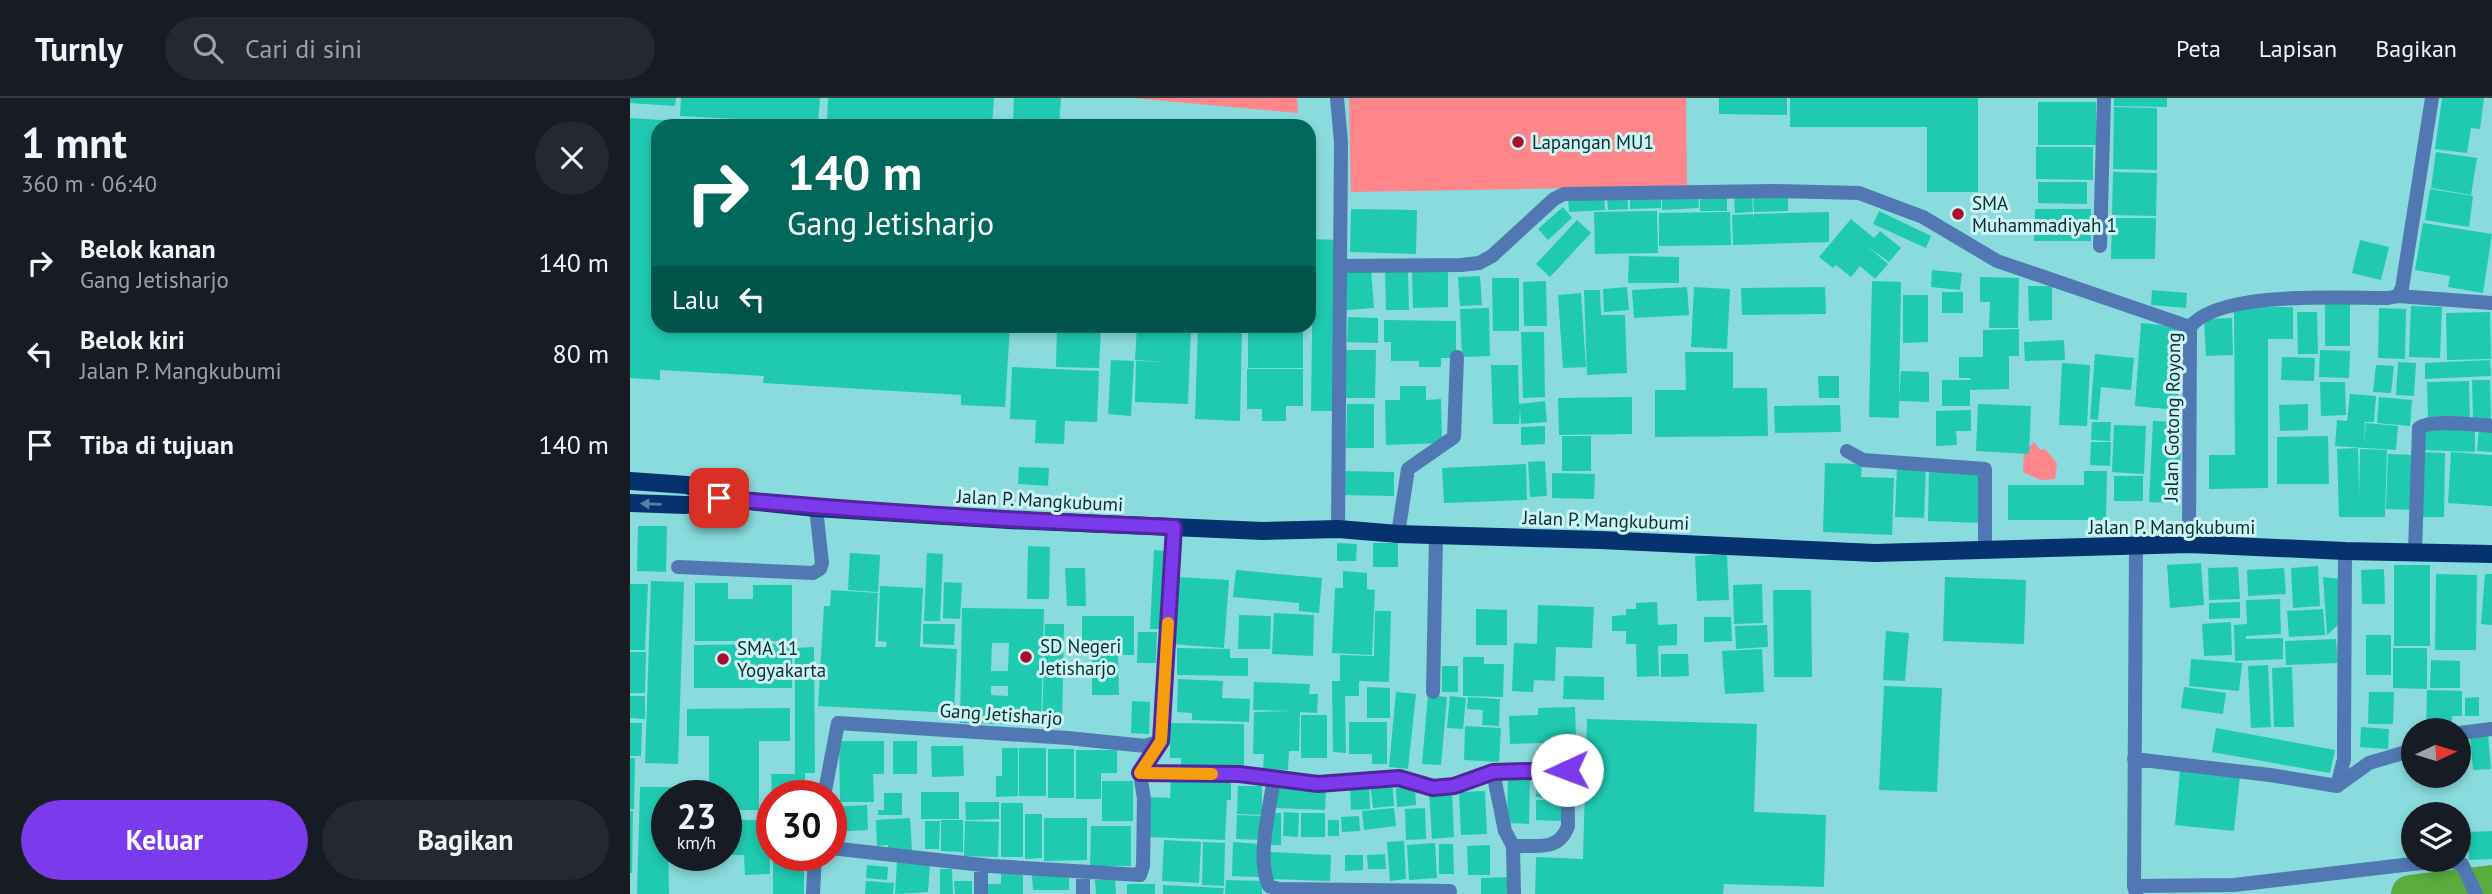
<!DOCTYPE html>
<html lang="id">
<meta charset="utf-8">
<style>
:root{--surface:#171b24;--page:#242831;--text:#f1f3f6;--muted:#9ea1a6;--line:#363941;--accent:#7c3aed}
body{margin:0;font-family:"PT Sans",sans-serif;background:var(--page);color:var(--text);height:100vh;display:flex;flex-direction:column;font-size:26px;white-space:nowrap}
*{box-sizing:border-box;margin:0}
p{font-size:23px;color:var(--muted)}
.icon{flex:none;width:38px;height:38px;fill:none;stroke:currentColor;stroke-width:2;stroke-linecap:round;stroke-linejoin:round}
.map{position:relative;flex:1;overflow:hidden}
.sheet{display:flex;flex-direction:column;background:var(--surface);width:630px}
.sheet>*{flex:none}
.hud{position:absolute;left:21px;top:21px;width:665px;height:214px;border-radius:21px;box-shadow:0 4px 10px #0003;background:#00695c;color:#fff;overflow:hidden}
.needle{width:46px;rotate:86deg}
.fabs{position:absolute;left:1771px;top:620px;display:grid;gap:14px}
.fabs a{display:grid;place-items:center;width:70px;height:70px;border-radius:50%;background:var(--surface);box-shadow:0 4px 10px #0003;font-size:35px}
.speed{position:absolute;left:21px;top:682px;display:flex;gap:14px;font-size:35px;font-weight:700;text-align:center}
.speed>*{display:grid;place-content:center;width:91px;height:91px;border-radius:50%;background:var(--surface);box-shadow:0 4px 10px #0003;line-height:1}
.speed small{font-size:18px;font-weight:400}
.speed .limit{border:10px solid #d22;background:#fff;color:#111}
.pin{position:absolute;display:grid;place-items:center;width:60px;height:60px;color:#fff;margin:-30px;border-radius:14px;box-shadow:0 4px 10px #0006}
.me{position:absolute;width:77px;margin:-38px;rotate:268deg;stroke-linejoin:round;filter:drop-shadow(0 0 5px #0008)}
.turn{display:flex;align-items:center;gap:24px;height:147px;padding:0 21px;font-size:32px}
.turn .icon{width:91px;height:91px;stroke-width:2.5}
.turn b{display:block;font-size:49px;line-height:60px}
.then{display:flex;align-items:center;height:66px;padding:0 21px;background:#0003;gap:14px;font-size:26px}
.round{display:grid;place-items:center;flex:none;width:74px;height:74px;border-radius:37px;background:var(--page)}
.headline{display:flex;align-items:center;justify-content:space-between;height:119px;padding:0 21px}
h1{font-size:42px;font-weight:800;line-height:52px}
.primary-button{display:flex;gap:14px;margin-top:auto;padding:14px 21px}
.primary-button a{flex:1;height:80px;border-radius:42px;background:var(--accent);color:#fff;font-size:28px;font-weight:800;line-height:80px;text-align:center}
.primary-button a+a{background:var(--page);color:var(--text)}
ul{padding:0;list-style:none}
li{display:flex;align-items:center;gap:21px;height:91px;padding:0 21px}
li div{flex:1}
li b{display:block;font-size:26px}
li em{font-style:normal}
header{display:flex;align-items:center;gap:42px;box-sizing:border-box;height:98px;padding:0 35px;background:var(--surface);border-bottom:2px solid var(--line)}
header strong{font-size:33px}
nav{display:flex;gap:38px;margin-inline-start:auto;font-size:24px}
.search{width:490px;height:63px;background:var(--page);display:flex;align-items:center;gap:18px;box-sizing:border-box;padding:0 24px;border-radius:38px;color:var(--muted);font-size:26px}
main{display:flex;flex:1;min-height:0}
.map>svg:first-child{display:block}
.grass{fill:#fe868b}
.lines{fill:none;stroke-linecap:round;stroke-linejoin:round}
.river{stroke:#5bac3e;stroke-width:38}
.building{fill:#1fcab0;fill-rule:evenodd}
.minor{stroke:#5178b3;stroke-width:14}
.primary{stroke:#073270;stroke-width:18}
.oneway{fill:#5680a5}
.route-casing{stroke:#51269a;stroke-width:18}
.route{stroke:#7c3aed;stroke-width:12}
.slow{stroke:#f59e0b;stroke-width:12}
.poi-dot{fill:#a70e30;stroke:#cdf4f5;stroke-width:2.5}
.labels{text-anchor:middle;dominant-baseline:central;stroke-width:6;stroke-linejoin:round;paint-order:stroke}
.poi-label{font-size:19px;fill:#0a2e2f;stroke:#cdf4f5;text-anchor:start}
.street-label{font-size:19px;fill:#0a2e2f;stroke:#cdf4f5}
</style>
<header>
<strong>Turnly</strong>
<div class="search"><svg class="icon" aria-label="search" viewBox="0 0 24 24"><circle cx="10" cy="10" r="6"/><path d="M15 15l6 6"/></svg>Cari di sini</div>
<nav><a>Peta</a><a>Lapisan</a><a>Bagikan</a></nav>
</header>
<main>
<section class="sheet">
<div class="headline"><div><h1>1 mnt</h1><p>360 m · 06:40</p></div><a class="round"><svg class="icon" aria-label="close" viewBox="0 0 24 24"><path d="M6 6l12 12M18 6L6 18"/></svg></a></div>
<ul>
<li><svg class="icon" aria-label="right" viewBox="0 0 24 24"><path d="M7 20v-9h11M14 6l5 5-5 5"/></svg><div><b>Belok kanan</b><p>Gang Jetisharjo</p></div><em>140 m</em></li>
<li><svg class="icon" aria-label="left" viewBox="0 0 24 24"><path d="M17 20v-9H6M10 6l-5 5 5 5"/></svg><div><b>Belok kiri</b><p>Jalan P. Mangkubumi</p></div><em>80 m</em></li>
<li><svg class="icon" aria-label="arrive" viewBox="0 0 24 24"><path d="M6 21V4h12l-3 4 3 4H6"/></svg><div><b>Tiba di tujuan</b></div><em>140 m</em></li>
</ul>
<div class="primary-button"><a>Keluar</a><a>Bagikan</a></div>
</section>
<div class="map">
<svg width="1862" height="796" viewBox="0 0 1862 796">
<rect width="100%" height="100%" fill="#8adbdd"/>
<path class="grass" d="M502 0H667L668 15Z
M719 0H1056L1057 88 721 94Z
M1404 344 1410 352 1415 351 1427 365 1425 381 1410 382 1393 374 1394 355Z"/>
<g class="lines">
<path class="river" d="M1780 796 1862 786"/>
</g>
<path class="building" d="M0 0H46L45 8 0 5Z
M51 0H190L188 25 50 18Z
M198 0H364L362 28H277L197 23Z
M384 0H431L429 28H383Z
M1089 0H1157V17L1089 16Z
M1160 0H1348V94H1297V29H1160Z
M1484 0H1537V9L1484 8Z
M1812 0H1854L1850 31 1841 30 1837 55 1805 51Z
M1408 4H1466V47H1408Z
M1484 9 1527 10V72L1483 71Z
M0 20 48 23V28H28V228H380L375 309 331 307V297L133 285 134 278 30 272V282L0 280Z
M1406 49H1463V82L1406 81Z
M1806 54 1847 60 1841 97 1801 90Z
M1483 74 1527 75 1526 118 1482 117Z
M1408 84H1457V106L1408 105Z
M1800 91 1843 98 1839 129 1795 122Z
M1031 94V110L1000 111V95Z
M1158 94V113L1124 114 1123 95Z
M997 95 998 111 978 112 977 96Z
M1068 95 1069 110 1032 112V97Z
M1070 95H1097V113H1070Z
M974 96 975 112 939 114 938 98Z
M1104 96H1122L1123 114 1105 115Z
M933 109 942 120 918 142 908 131Z
M721 111 787 112 786 156 720 154Z
M1405 111H1461V143H1404Z
M1027 113 1028 155 965 156 964 114Z
M1249 113 1301 138 1296 150 1243 126Z
M1100 114 1101 147 1029 148V115Z
M1199 114V144L1103 147 1102 117 1123 116V121L1124 116Z
M1482 120H1526L1525 161H1481Z
M1221 121 1244 140 1250 133 1271 150 1259 164 1237 148 1258 166 1245 181 1230 168 1221 179 1206 167 1203 170 1189 159Z
M947 122 961 135 920 179 906 166Z
M1793 125 1862 136 1853 195 1818 189 1820 178 1785 172Z
M679 134H683L682 141 708 142 706 313H681L683 165H679Z
M1730 142 1759 149 1751 182 1722 175Z
M999 158 1049 159V185H998Z
M741 171 744 210 717 212 715 173Z
M755 172H778L779 212H756Z
M782 172H818V209L783 210Z
M1302 172 1332 175 1330 192 1301 189Z
M850 178 852 207 830 208 828 179Z
M1350 179 1389 180 1388 230H1359L1360 204H1350Z
M862 180H889V233H863Z
M916 183 917 228H894L893 184Z
M1242 183 1271 184 1269 301 1271 273 1299 274V304L1269 303V320L1239 319Z
M1398 188H1422V222L1399 223Z
M997 189 999 212 974 214 973 191Z
M1057 189 1059 217 1004 220 1002 192Z
M1064 189 1100 191 1097 251 1061 249Z
M1195 189 1196 216 1112 217 1111 190Z
M954 192H970L971 217H995L997 275 957 277Z
M1522 192 1557 195 1556 210 1521 207Z
M1312 194H1333V215H1312Z
M951 195 956 269 933 270 928 197Z
M1273 197H1298V244L1273 245Z
M1695 203H1720V248H1695Z
M1781 208 1812 209 1810 260 1779 259Z
M1604 209H1663V241H1638V390L1579 391V357H1605Z
M859 210 860 258 832 259 830 211Z
M1749 210 1776 211 1775 261 1748 260Z
M1667 214H1687L1688 256H1668Z
M1860 214 1861 261 1817 262 1816 215Z
M718 219 748 220V245L717 244Z
M1602 220 1603 257 1576 258 1574 221Z
M754 222 826 223V260H811V269H789V263H761V244H754Z
M1511 225 1553 229 1547 312 1505 308Z
M427 228H471L469 270 426 269Z
M507 228H561L558 306 505 304 506 263 538 264 505 262Z
M568 228H612L610 323 565 321Z
M618 228H673V270H618Z
M1389 231V258H1379V291L1340 292V308H1312V282H1341L1340 280H1329V259H1353V232Z
M891 234H914L915 299 893 300Z
M1434 242 1435 262 1395 263 1394 244Z
M716 252H746L745 300H716Z
M1690 252 1720 253 1719 280 1689 279Z
M1055 254H1103V290H1137L1138 338 1025 339V292H1056Z
M1465 256 1504 260 1501 292 1471 289 1468 322 1460 321Z
M1652 259 1685 260 1684 283 1651 282Z
M481 262 504 263 501 318 478 316Z
M1860 262 1861 278 1795 281V265Z
M1768 264 1786 265 1784 298 1766 297Z
M1432 265 1460 267 1457 328 1429 327Z
M861 267H888L889 306 915 303 917 324 891 326 890 311 889 326H863Z
M1746 267 1764 268 1761 295 1743 294Z
M382 269 469 273 467 324 435 323 434 346 405 345 406 322 380 321Z
M617 271H673V308H656V323H632V311H617Z
M1188 278H1209V300H1189Z
M1842 282H1860L1861 323H1843Z
M1839 283 1840 323 1798 324 1797 284Z
M1690 284H1715L1716 317 1691 318Z
M770 288H796V302L811 301 812 345 756 347 755 302H770Z
M1720 296 1746 298 1744 324H1735L1734 344 1736 325 1768 328 1766 352 1705 348 1707 322 1717 323Z
M1002 299V336L929 337 928 300Z
M1749 299 1782 302 1780 328 1747 325Z
M717 306H744V350H716Z
M1348 306 1401 308 1399 356 1346 353Z
M1678 306V332L1650 333 1649 307Z
M1210 307 1211 334 1145 335 1144 308Z
M1341 312V333H1326L1327 347 1306 348V313Z
M1523 323 1552 324 1548 405 1519 404Z
M1462 324H1481L1480 343 1461 342Z
M1484 327 1516 328 1514 376 1482 374Z
M915 328V346L891 347V329Z
M1793 329 1845 331V354L1792 352Z
M1849 329 1862 330V354L1847 353Z
M932 338H961V373H932Z
M1698 338 1699 386H1647V339Z
M1461 344H1481L1480 368 1460 367Z
M1728 350 1729 398 1730 351 1757 352 1755 419H1709L1707 351Z
M1791 354 1815 355 1814 419H1790Z
M1821 354 1862 357V408L1818 405Z
M1758 356 1786 357 1784 412 1756 411Z
M915 363 917 398 900 399 898 364Z
M1195 365 1232 366 1231 379 1264 380 1262 437 1193 434Z
M896 366 897 402 814 405 812 370Z
M1267 368 1296 369 1294 420 1265 419Z
M389 369 419 370 418 388 388 386Z
M1299 372 1353 373 1352 425 1298 423Z
M712 373 764 374V398L712 397Z
M1454 373H1477L1476 422H1378V387H1454Z
M922 375 965 376 964 401 922 400Z
M1484 378H1513V403H1484Z
M8 428H37L36 474 7 473Z
M707 445 727 446 726 463H707Z
M743 445H768V469H743Z
M398 448 420 449 419 501H397Z
M524 452 536 453 532 531H520Z
M220 455 250 457 248 494 218 492Z
M297 455 313 456 310 523H294Z
M1097 456 1099 502 1067 503 1065 458Z
M1571 465 1574 507 1540 510 1537 467Z
M1764 467H1800V548H1764Z
M1688 468 1690 508 1663 510 1661 470Z
M1608 469 1610 501 1579 502 1578 470Z
M435 470H455L456 508H437Z
M1654 470 1656 496 1618 498 1617 472Z
M1754 471 1755 506H1732L1731 472Z
M606 472 692 480 689 515 669 513V505L603 499Z
M713 473 737 475V491L745 492 742 557 702 555 705 490H713Z
M1806 476 1847 477 1846 552H1805Z
M1855 476H1862V527L1851 526Z
M545 479 599 482 594 550 541 546Z
M1315 479 1396 482 1394 546 1313 543Z
M1693 479 1712 481 1709 526 1697 537Z
M21 483 54 484 48 666 15 665Z
M314 484 332 485 330 521 313 520Z
M65 485H98V501H123V487H162V543H65Z
M0 486H18L15 552H0Z
M1132 486 1133 525 1104 526 1103 487Z
M250 488 293 490 290 549 327 551 324 615 188 608 194 508H200L201 492 248 495 245 549H256L257 544 248 543Z
M1143 492H1181L1182 579H1144Z
M1650 501 1651 536 1616 538V541L1653 540V561L1605 563 1604 527 1617 526 1616 502Z
M1027 504 1028 527 1047 526V547L1028 548 1029 578 1007 579 1006 546H996V533H982V518L996 517V511H1006V505Z
M1610 504V520L1579 521V505Z
M908 507 964 509 962 550 926 549 925 583 904 582 903 594 882 593 884 545 907 546Z
M332 510 414 511 411 627 330 625ZM362 545H379L378 573H361ZM361 588H378V598L361 597Z
M846 511 877 512V547H846Z
M1693 511 1695 537 1659 539 1657 513Z
M745 513H761L759 584 729 583V598H715L716 655 703 654 702 583H710V557L744 558Z
M644 515 684 517 683 558 642 556Z
M609 517 641 518 640 551H608Z
M452 518H504V557H488L489 597H462V558H452Z
M1074 519H1101L1102 543 1074 544Z
M1601 524 1602 557 1574 558 1572 526Z
M293 526H325L324 547 293 546Z
M415 526H434L432 628H412Z
M1137 527 1138 549 1106 551 1105 528Z
M1256 533 1279 535 1275 583 1253 582Z
M508 534H527L526 565H507Z
M1736 537H1761V577H1736Z
M1706 541 1708 565 1656 567 1655 543Z
M162 546V590H64V547Z
M184 549 185 675H175V698H142L141 676H165V550Z
M547 550 600 551V560H618V578L547 577Z
M1763 550H1797V591L1763 590Z
M1132 551 1134 594 1095 596 1092 553Z
M0 554H16L15 595H0Z
M1031 556H1058L1059 578 1031 579Z
M833 559H854V566H874L873 599 833 598Z
M1561 561 1612 565 1609 593 1559 588Z
M1801 562 1830 563V590H1800Z
M1638 567 1641 629 1621 630 1618 568Z
M812 568H828V594H812Z
M1662 569 1664 629H1644L1642 570Z
M934 578 974 579V602L933 601Z
M548 581 593 583 592 600 620 601 619 624 562 622V615L547 614Z
M624 584 680 586 679 596H688L687 615 670 614 669 653H659L658 672 633 671 634 656H623L624 614 664 613 623 612Z
M1254 588 1312 590 1307 694 1249 692Z
M737 589 760 590V620H737Z
M1554 589 1596 595 1593 616 1551 610Z
M1797 592 1832 593V618H1822V631H1796Z
M766 594 786 596 778 671 759 669Z
M1739 594H1764L1763 626H1738Z
M798 597 817 599 811 667 792 666Z
M0 598H15V621L0 620Z
M820 598 836 600 833 631 817 630Z
M838 599 870 601 869 628 852 627 853 612 837 611Z
M1849 599V618H1835V600Z
M502 603 520 604 519 636 501 635Z
M945 609 946 644 880 646 879 618 908 617V610Z
M160 610V643H129V712H96V698H79V638H57V611Z
M671 617H697V660H671Z
M957 621 1127 626 1124 714 1196 717 1194 789 1094 786 1093 796H905L906 759 953 761Z
M719 624H757V666H742V656H719Z
M0 625H12L11 658H0Z
M540 625 614 626V668L551 667V660H540Z
M835 628 871 630 869 664 834 662Z
M1731 629 1759 631 1758 651 1730 649Z
M1586 630 1705 652 1700 675 1582 654Z
M1858 637 1861 671 1843 672 1840 638Z
M209 643H254V676H243L244 704H210Z
M263 643H287V676H263Z
M301 648H333L334 678 302 679Z
M372 650H388V698L366 699V678H372Z
M389 650H416V698H389Z
M418 651H444V700H418Z
M446 652H487V675H471V701H446Z
M0 660H5L4 711H0Z
M1550 672 1610 678 1604 733 1545 727Z
M907 674 934 675V700L906 699Z
M878 676 900 677 899 726 877 725Z
M541 677 601 680V702H597L595 742 517 739 518 699 540 700Z
M762 682 764 708 743 710 740 685Z
M472 683H503V723H472Z
M739 685 740 711 721 712 720 686Z
M608 688H632V717L607 716Z
M10 689H41V698H37L39 796H7Z
M785 689 786 707 767 709 766 690Z
M646 690 696 692 695 712 645 710Z
M822 693 824 739 802 741 799 694Z
M855 693 857 736 831 737 829 694Z
M291 694H329V721H291Z
M254 695H272V717H248V712H254Z
M906 702H931V723L906 722Z
M335 704H369V721L336 722Z
M371 705H393V759H371Z
M237 707 238 732 202 734 201 709Z
M764 710 766 728 734 732 732 713Z
M795 710 796 741 776 742 775 711Z
M0 713H3L2 775H0Z
M654 714 669 715 668 739 653 738Z
M637 715H651V747H637Z
M671 715H695V739H671Z
M395 716H412V760L395 761Z
M607 717 632 718 631 742 606 741Z
M729 718 730 733 712 734 711 719Z
M280 720 282 753 258 754V747L247 748 246 722Z
M414 720H457V762L414 763Z
M96 722H139L140 776 115 777 114 757H96Z
M311 722H333V754L311 753Z
M698 722H709V738H698Z
M295 723H310L309 751H295Z
M335 723 369 724 368 759 334 758Z
M461 728H501V768H460Z
M1862 733V761L1839 762 1837 734Z
M1829 734H1831L1832 755H1829Z
M1783 741V756L1776 757 1775 742Z
M534 742 571 744 569 785 532 783Z
M774 743 776 781 760 783 757 744Z
M573 744 595 745 594 788 572 787Z
M603 744 630 746 629 779 602 778Z
M805 745 807 780 779 782 777 747Z
M809 746H823L824 776H809Z
M860 747V777H838L837 748Z
M639 754 701 757 700 783 638 781Z
M755 756 756 771H738L737 757Z
M715 757H733V772L715 773Z
M56 758H82V768H56Z
M143 758H174V796H143Z
M267 764 300 766 298 794 265 796Z
M237 767 258 769 257 782 236 780Z
M310 771H322L323 796H310Z
M393 773V796H357V786H371V774Z
M402 777H439V792H403Z
M879 779 880 796H851V780Z
M485 781 486 796H466L465 782Z
M596 782 632 783V796H595Z
M236 783 264 785 263 796H235Z
M324 783H342V796H325Z
M497 786H525V796H497Z
M533 787 594 790 593 796H533Z"/>
<g class="lines">
<path class="minor" d="M707 0 711 44 708 431
M1470 148 1474 0
M710 168 831 167 849 165 862 158 924 101 934 96 1144 93 1229 95 1293 119 1367 163 1560 229
M1768 198 1862 205
M1217 353 1233 362 1355 371V452
M768 436 778 371 824 339 827 259
M1559 446 1560 229C1589 192 1713 200 1758 200L1768 198 1772 190 1802 0
M1506 448 1504 788 1506 795
M1785 453 1789 330C1802 321 1845 327 1862 328
M48 469 183 475 190 471 192 465 186 410
M803 594 806 438
M1829 635 1862 631
M1504 661 1640 677 1707 688 1739 665 1783 652
M863 674 875 733 883 748
M510 675 609 676 688 686 769 680 803 690 824 688 863 674 937 672
M644 680C640 710 626 761 639 788L648 791 820 793
M1707 688 1714 661V646L1715 453
M194 698 208 625 438 640 515 648 531 643 544 429
M201 750 361 768 510 777 513 768 514 701 510 675 531 643
M453 774V796
M1504 788 1604 787 1816 762 1832 766 1846 796
M183 796 185 758
M351 796V767
M884 796 883 748C907 747 929 754 938 728L937 649"/>
<path class="primary" d="M0 383 57 387 89 400 186 410 379 422 633 433 708 431 768 436 970 442 1245 455 1559 446 1715 453 1862 456
M0 405 56 407 89 400"/>
</g>
<defs><path id="oneway-solid" d="M-6-.8H1V-3.2L6.5 0L1 3.2V.8H-6Z" transform="scale(1.75)"/></defs>
<use class="oneway" href="#oneway-solid" transform="translate(21 406) rotate(-178)"/>
<g class="lines">
<g class="route-casing">
<path id="route" d="M89 400C240 414 392 423 544 429L531 643 510 675 609 676 688 686 769 680 803 690 824 688 863 674 937 672"/>
</g>
<use href="#route" class="route"/>
<path class="slow" d="M538 525 531 643 510 675 582 676"/>
</g>
<g class="poi-dot">
<circle cx="888" cy="44" r="7"/>
<circle cx="1328" cy="116" r="7"/>
<circle cx="396" cy="559" r="7"/>
<circle cx="93" cy="561" r="7"/>
</g>
<g class="labels">
<g class="poi-label">
<text x="902" y="44">Lapangan MU1</text>
<text x="1342" y="105">SMA<tspan x="1342" dy="22">Muhammadiyah 1</tspan></text>
<text x="410" y="548">SD Negeri<tspan x="410" dy="22">Jetisharjo</tspan></text>
<text x="107" y="550">SMA 11<tspan x="107" dy="22">Yogyakarta</tspan></text>
</g>
<g class="street-label">
<text transform="translate(1542 319) rotate(-89)">Jalan Gotong Royong</text>
<text transform="translate(410 402) rotate(3)">Jalan P. Mangkubumi</text>
<text transform="translate(976 422) rotate(2)">Jalan P. Mangkubumi</text>
<text x="1542" y="429">Jalan P. Mangkubumi</text>
<text transform="translate(371 616) rotate(4)">Gang Jetisharjo</text>
</g>
</g>
</svg>
<div class="fabs">
<a><svg class="needle" viewBox="-14 -14 28 28"><path d="M0-13l5 13h-10z" fill="#e53935"/><path d="M0 13l5-13h-10z" fill="#9ea1a6"/></svg></a>
<a><svg class="icon" aria-label="layers" viewBox="0 0 24 24"><path d="M12 4l9 5-9 5-9-5zM3 14l9 5 9-5"/></svg></a>
</div>
<div class="speed"><div>23<small>km/h</small></div><div class="limit">30</div></div>
<div class="pin" style="left:89px;top:400px;background:#d93025"><svg class="icon" aria-label="arrive" viewBox="0 0 24 24"><path d="M6 21V4h12l-3 4 3 4H6"/></svg></div>
<svg class="me" style="left:937px;top:672px" viewBox="-20 -20 40 40"><circle r="19" fill="#fff"/><path d="M0-13L10 11 0 6-10 11z" fill="#7c3aed"/></svg>
<div class="hud">
<div class="turn"><svg class="icon" aria-label="right" viewBox="0 0 24 24"><path d="M7 20v-9h11M14 6l5 5-5 5"/></svg><div><b>140 m</b>Gang Jetisharjo</div></div>
<div class="then">Lalu<svg class="icon" aria-label="left" viewBox="0 0 24 24"><path d="M17 20v-9H6M10 6l-5 5 5 5"/></svg></div>
</div>
</div>
</main>
